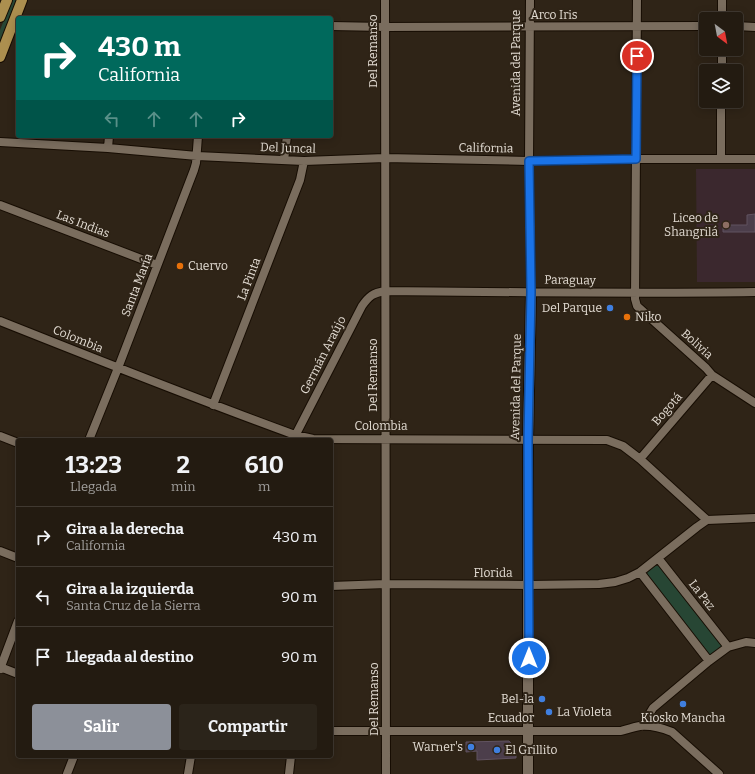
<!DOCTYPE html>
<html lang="es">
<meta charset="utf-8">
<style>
:root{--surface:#231b11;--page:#2b241a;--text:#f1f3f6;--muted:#a3a19f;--line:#403931;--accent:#8c9099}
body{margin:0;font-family:Bitter,serif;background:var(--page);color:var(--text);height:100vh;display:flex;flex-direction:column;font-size:15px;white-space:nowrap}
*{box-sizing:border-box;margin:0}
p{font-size:13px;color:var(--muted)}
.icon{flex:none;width:22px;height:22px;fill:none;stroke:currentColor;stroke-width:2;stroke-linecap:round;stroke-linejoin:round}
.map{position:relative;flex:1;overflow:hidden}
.panel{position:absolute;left:16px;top:438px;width:317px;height:320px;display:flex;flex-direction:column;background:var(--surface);border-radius:4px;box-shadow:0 2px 10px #0003,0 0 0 1px var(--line)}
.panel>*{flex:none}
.hud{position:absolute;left:16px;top:16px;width:317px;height:122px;border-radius:4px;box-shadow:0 2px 10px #0003,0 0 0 1px var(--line);background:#00695c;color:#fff;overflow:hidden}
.needle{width:26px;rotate:148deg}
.fabs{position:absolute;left:699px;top:12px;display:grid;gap:8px}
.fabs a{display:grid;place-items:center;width:44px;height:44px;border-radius:4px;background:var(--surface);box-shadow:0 2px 10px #0003,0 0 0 1px var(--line);font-size:20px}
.pin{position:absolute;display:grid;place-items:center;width:34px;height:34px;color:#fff;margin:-17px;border:2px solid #fff;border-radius:50%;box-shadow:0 1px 4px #0007}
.me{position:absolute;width:44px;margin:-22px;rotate:0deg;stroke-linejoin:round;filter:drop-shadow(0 0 3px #0008)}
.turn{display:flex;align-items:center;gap:14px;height:84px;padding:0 16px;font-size:18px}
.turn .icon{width:52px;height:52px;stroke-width:2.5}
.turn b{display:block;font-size:28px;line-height:34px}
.lanes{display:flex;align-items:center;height:38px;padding:0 16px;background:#0003;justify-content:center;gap:20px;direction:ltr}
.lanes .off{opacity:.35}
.eta{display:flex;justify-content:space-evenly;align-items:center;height:68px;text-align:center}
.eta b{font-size:24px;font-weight:700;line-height:28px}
.primary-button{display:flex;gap:8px;margin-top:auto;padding:8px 16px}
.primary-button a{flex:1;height:46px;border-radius:4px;background:var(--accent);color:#fff;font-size:16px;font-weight:700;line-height:46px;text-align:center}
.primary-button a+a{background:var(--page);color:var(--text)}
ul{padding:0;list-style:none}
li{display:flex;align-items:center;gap:12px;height:60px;padding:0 16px;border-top:1px solid var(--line)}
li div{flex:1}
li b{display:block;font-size:15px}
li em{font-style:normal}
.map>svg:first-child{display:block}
.education{fill:#3b282e}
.green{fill:#274634}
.building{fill:#4c3e4b;stroke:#615360}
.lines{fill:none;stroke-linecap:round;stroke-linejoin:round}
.minor-casing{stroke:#170d03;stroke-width:10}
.tertiary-casing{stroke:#170d03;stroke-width:12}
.primary-casing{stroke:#170d03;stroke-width:12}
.minor{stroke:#7a6d5e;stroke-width:8}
.tertiary{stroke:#7a6d5e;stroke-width:10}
.primary{stroke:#ac8f4f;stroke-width:10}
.route-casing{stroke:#114b97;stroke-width:10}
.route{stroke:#1a73e8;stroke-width:7}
.education-dot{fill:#8d6e63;stroke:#2f2417;stroke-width:1.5}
.food-dot{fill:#e8710a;stroke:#2f2417;stroke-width:1.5}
.shop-dot{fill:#3f7fe0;stroke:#2f2417;stroke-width:1.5}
.labels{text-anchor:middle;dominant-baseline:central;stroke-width:4;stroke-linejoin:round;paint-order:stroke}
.street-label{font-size:12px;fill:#e3dcd3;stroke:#2f2417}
.poi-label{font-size:12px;fill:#e3dcd3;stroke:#2f2417;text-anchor:end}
</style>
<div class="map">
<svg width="755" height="774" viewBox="0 0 755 774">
<rect width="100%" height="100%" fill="#2f2417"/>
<path class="education" d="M696 169H755V282H697Z"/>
<path class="green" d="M12 0H18L0 45V30Z
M655 566H660L721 644V648L712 655H707L648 576 647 572 651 568Z"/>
<path class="building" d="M755 214V232H723V225H747V215Z
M509 741 516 749V758L477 760V751L466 752V742Z"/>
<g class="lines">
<g class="minor-casing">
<path id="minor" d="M385 0 386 774
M530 0 529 161 531 292
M637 0 635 299 637 306 706 368 712 375 755 403
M722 0V19
M331 26 385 27 706 26
M736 26 755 27
M722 71V49
M0 142 108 148 197 156 304 161 385 158 529 161 636 159H755
M108 148 109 136
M721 159V101
M284 160 287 136
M0 205 157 265
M0 321C98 360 196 399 295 435L313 439 607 440 623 446 640 459 707 520 755 518
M213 405 300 180 304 161
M0 436 18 443
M89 440 118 368 194 170 196 163 198 136
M293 440 362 306C369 296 373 293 385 291 508 292 632 294 755 292
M640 459 712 375
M0 551 18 558
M658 558 728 647
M640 572 709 661
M331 586 386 584 529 585 599 584 615 582 628 578 640 572 697 527 707 520
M0 667 18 674
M0 669 18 621
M642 726 653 708 709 661 728 647 746 642 755 643
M331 731H621C628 729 634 727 640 726 651 725 662 728 672 732L719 774
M67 774 74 756
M188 774 191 756
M289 774 291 756"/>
</g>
<g class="tertiary-casing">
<path id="tertiary" d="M528 774V440L531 292"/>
</g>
<g class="primary-casing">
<path id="primary" d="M0 17 7 0
M0 57 22 0"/>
</g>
<use href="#minor" class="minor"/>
<use href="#tertiary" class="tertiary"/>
<use href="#primary" class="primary"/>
</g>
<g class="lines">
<g class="route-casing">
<path id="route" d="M529 658 528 440 531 292 529 161 636 159 637 56"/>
</g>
<use href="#route" class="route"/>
</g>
<circle class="education-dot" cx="726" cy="225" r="4"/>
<g class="food-dot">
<circle cx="180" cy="266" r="4"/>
<circle cx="627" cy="317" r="4"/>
</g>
<g class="shop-dot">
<circle cx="610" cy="308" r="4"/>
<circle cx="542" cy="699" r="4"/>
<circle cx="683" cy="704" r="4"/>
<circle cx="549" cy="712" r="4"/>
<circle cx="471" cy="747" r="4"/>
<circle cx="497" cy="750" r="4"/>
</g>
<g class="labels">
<g class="street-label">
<text x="554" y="15">Arco Iris</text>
<text transform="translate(373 51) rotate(-90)">Del Remanso</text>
<text transform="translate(516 63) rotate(-90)">Avenida del Parque</text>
<text transform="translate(288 148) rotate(2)">Del Juncal</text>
<text transform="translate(486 148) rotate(1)">California</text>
<text transform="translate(83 224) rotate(21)">Las Indias</text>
<text transform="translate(249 279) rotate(-69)">La Pinta</text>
<text transform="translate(570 280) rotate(1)">Paraguay</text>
<text transform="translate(137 285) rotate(-69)">Santa María</text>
<text transform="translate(78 339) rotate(22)">Colombia</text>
<text transform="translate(697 344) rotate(42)">Bolivia</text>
<text transform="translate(323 355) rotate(-63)">Germán Araújo</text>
<text transform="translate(373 375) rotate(-90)">Del Remanso</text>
<text transform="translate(516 387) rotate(-89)">Avenida del Parque</text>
<text transform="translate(667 409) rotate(-49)">Bogotá</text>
<text x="381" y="426">Colombia</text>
<text x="493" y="573">Florida</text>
<text transform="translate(702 595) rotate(52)">La Paz</text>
<text transform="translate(374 699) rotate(-90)">Del Remanso</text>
<text x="511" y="718">Ecuador</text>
</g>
<g class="poi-label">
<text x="718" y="218">Liceo de<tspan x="718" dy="14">Shangrilá</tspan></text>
<text x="188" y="266" text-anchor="start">Cuervo</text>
<text x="602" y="308">Del Parque</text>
<text x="635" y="317" text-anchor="start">Niko</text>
<text x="534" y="699">Bel-la</text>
<text x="557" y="712" text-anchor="start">La Violeta</text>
<text x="683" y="718" text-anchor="middle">Kiosko Mancha</text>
<text x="463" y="747">Warner's</text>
<text x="505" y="750" text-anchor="start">El Grillito</text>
</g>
</g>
</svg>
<div class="fabs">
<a><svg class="needle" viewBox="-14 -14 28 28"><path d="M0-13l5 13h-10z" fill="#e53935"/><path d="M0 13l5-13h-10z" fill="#a3a19f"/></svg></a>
<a><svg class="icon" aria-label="layers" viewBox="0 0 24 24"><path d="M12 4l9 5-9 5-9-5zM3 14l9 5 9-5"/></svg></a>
</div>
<div class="pin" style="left:637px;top:56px;background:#d93025"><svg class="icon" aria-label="arrive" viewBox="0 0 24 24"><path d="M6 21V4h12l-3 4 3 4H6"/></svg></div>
<svg class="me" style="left:529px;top:658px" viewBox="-20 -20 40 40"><circle r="17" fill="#1a73e8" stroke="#fff" stroke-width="3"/><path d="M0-11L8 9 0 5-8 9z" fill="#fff"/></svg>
<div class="hud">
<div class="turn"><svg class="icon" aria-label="right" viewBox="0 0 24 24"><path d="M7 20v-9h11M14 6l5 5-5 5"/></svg><div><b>430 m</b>California</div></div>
<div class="lanes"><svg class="icon off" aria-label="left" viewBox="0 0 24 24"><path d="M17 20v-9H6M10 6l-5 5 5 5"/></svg><svg class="icon off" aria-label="ahead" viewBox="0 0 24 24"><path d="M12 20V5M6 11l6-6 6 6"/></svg><svg class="icon off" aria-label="ahead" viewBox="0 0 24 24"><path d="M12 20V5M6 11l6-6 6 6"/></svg><svg class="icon" aria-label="right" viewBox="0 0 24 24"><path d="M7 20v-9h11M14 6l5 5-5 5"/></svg></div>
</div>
<section class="panel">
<div class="eta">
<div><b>13:23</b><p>Llegada</p></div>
<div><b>2</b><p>min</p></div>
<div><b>610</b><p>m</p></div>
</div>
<ul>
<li><svg class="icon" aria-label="right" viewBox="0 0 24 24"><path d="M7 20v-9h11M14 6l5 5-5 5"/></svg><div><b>Gira a la derecha</b><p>California</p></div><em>430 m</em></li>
<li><svg class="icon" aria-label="left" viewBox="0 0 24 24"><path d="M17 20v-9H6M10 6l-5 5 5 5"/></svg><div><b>Gira a la izquierda</b><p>Santa Cruz de la Sierra</p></div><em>90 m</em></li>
<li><svg class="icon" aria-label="arrive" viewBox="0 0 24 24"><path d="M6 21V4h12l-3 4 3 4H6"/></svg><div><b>Llegada al destino</b></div><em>90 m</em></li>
</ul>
<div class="primary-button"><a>Salir</a><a>Compartir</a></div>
</section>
</div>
